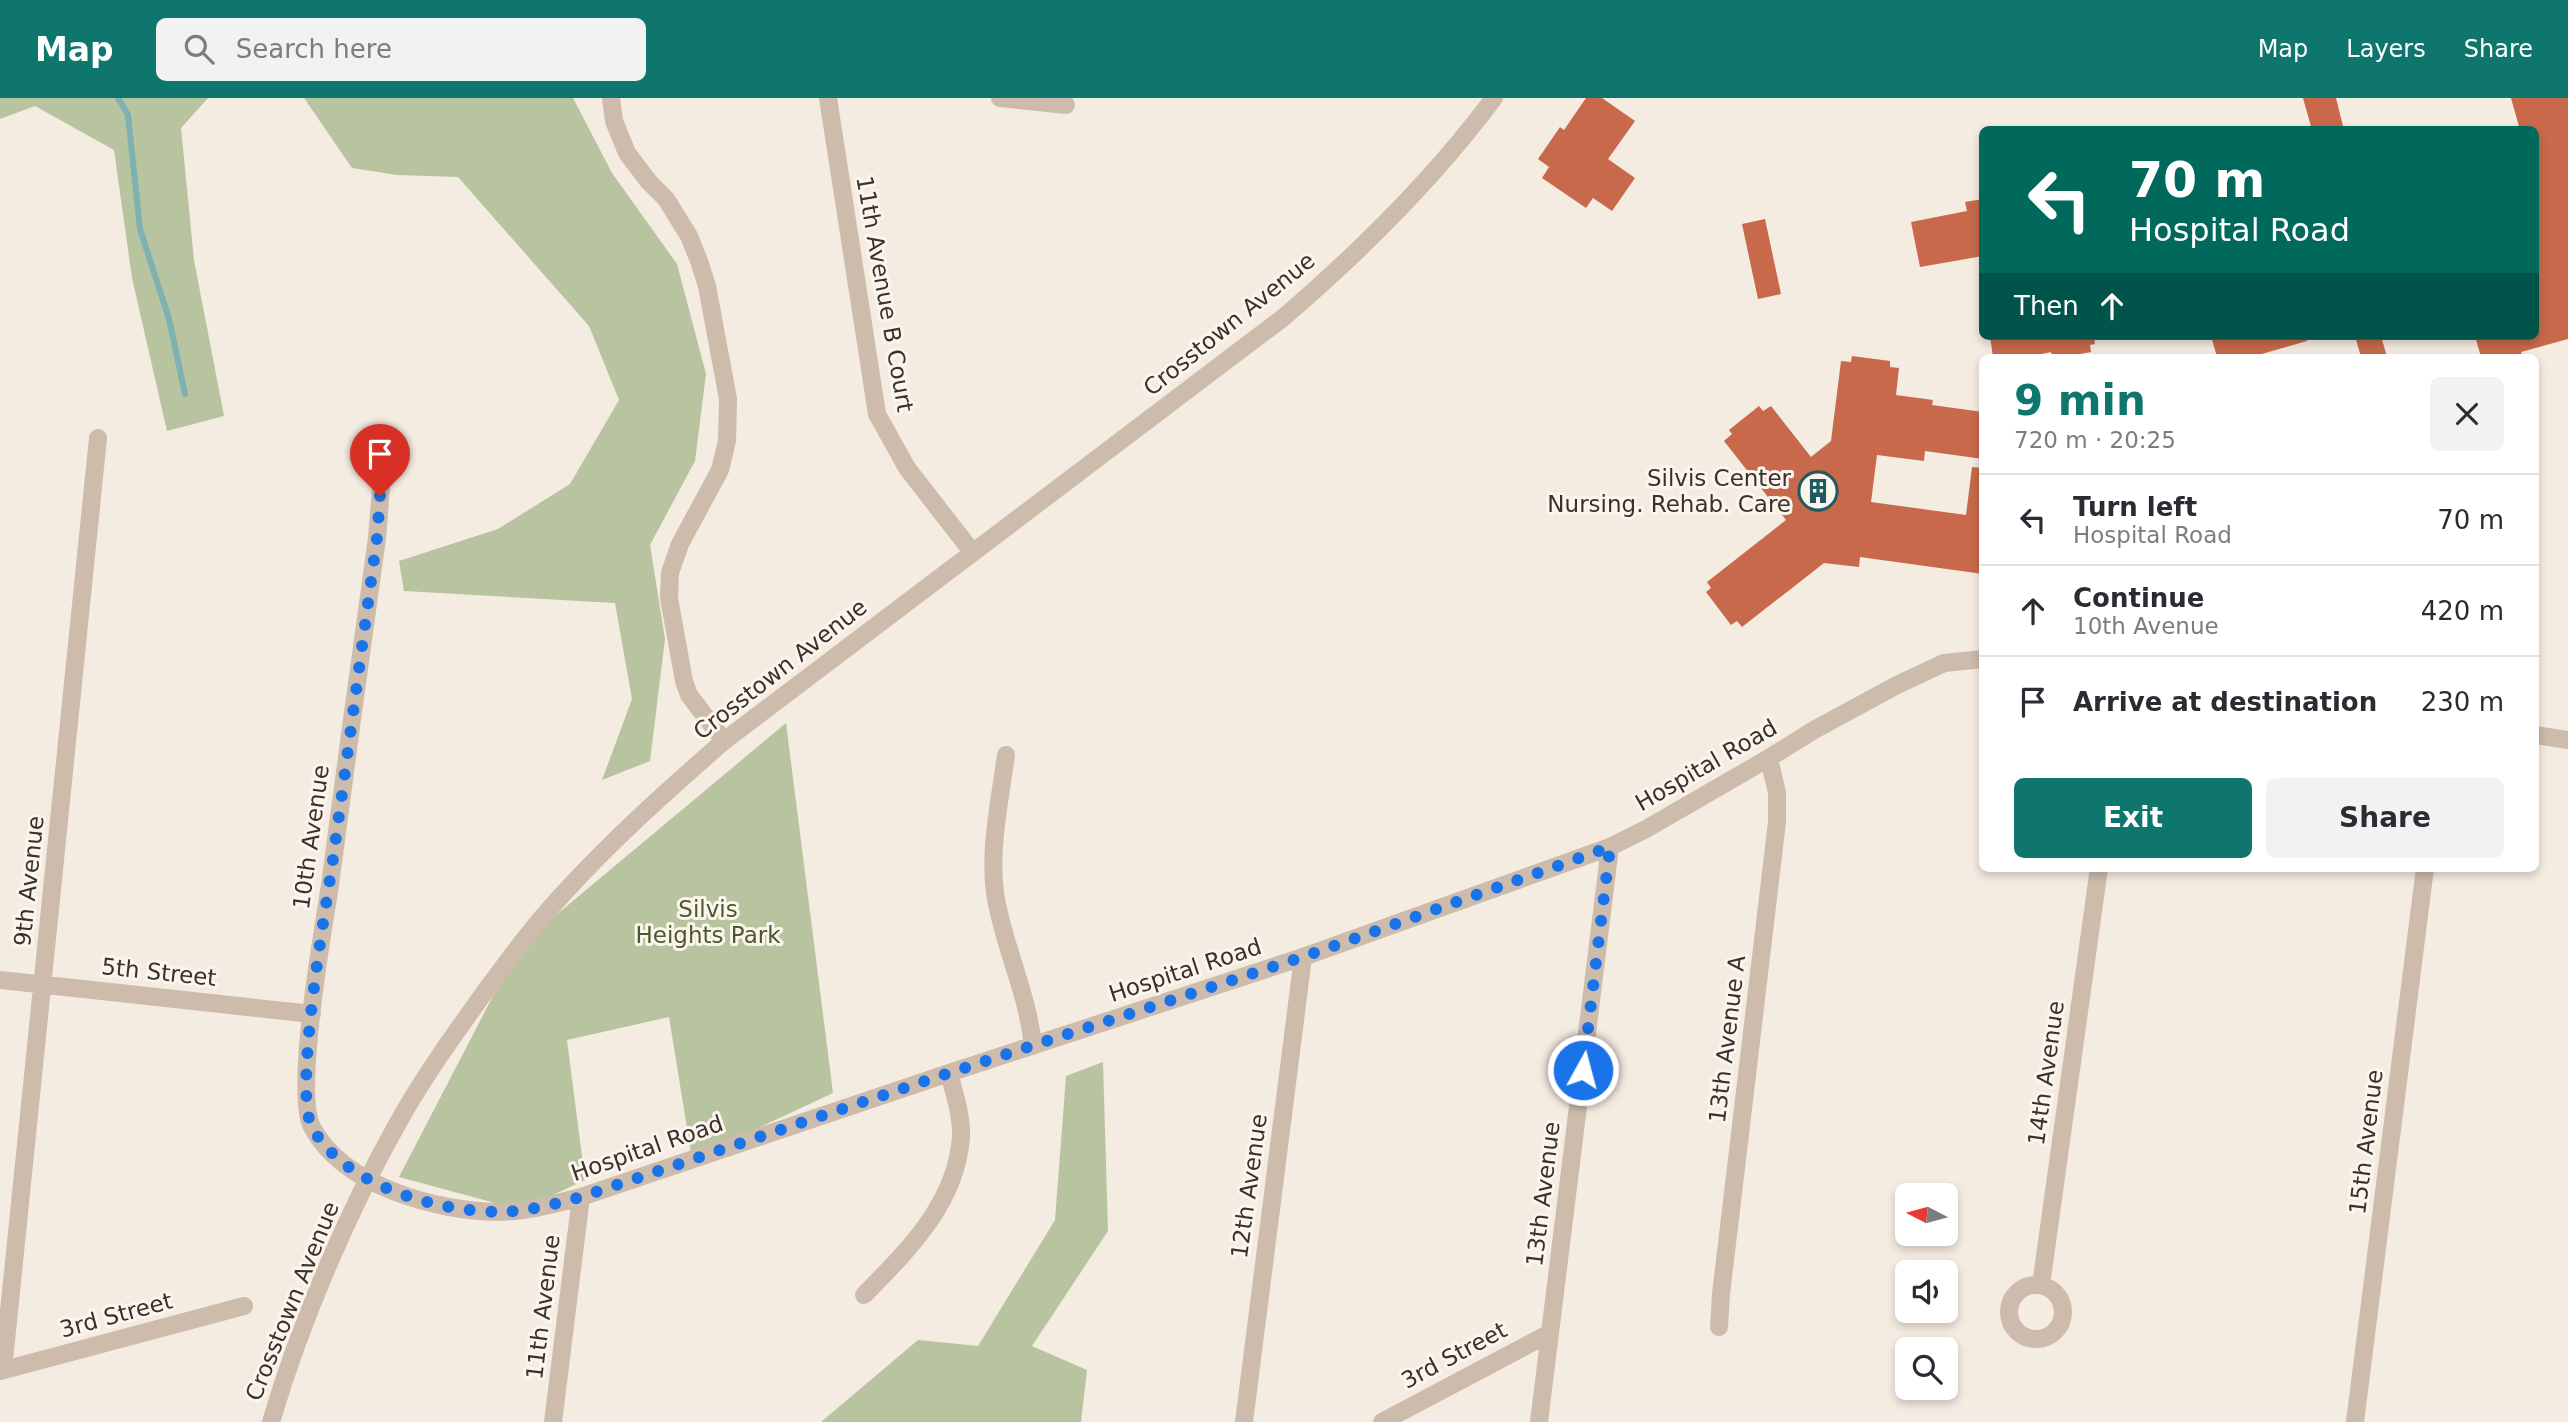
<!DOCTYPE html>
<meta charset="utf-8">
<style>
:root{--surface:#fff;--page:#f2f2f3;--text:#2b2b33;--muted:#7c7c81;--line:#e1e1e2;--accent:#0f766e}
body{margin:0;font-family:"DejaVu Sans",sans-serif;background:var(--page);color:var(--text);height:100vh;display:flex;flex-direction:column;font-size:26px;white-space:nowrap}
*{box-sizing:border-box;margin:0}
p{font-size:23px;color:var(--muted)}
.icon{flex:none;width:38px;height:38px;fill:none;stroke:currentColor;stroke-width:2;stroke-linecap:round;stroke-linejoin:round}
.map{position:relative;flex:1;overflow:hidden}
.drawer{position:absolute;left:1979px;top:256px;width:560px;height:518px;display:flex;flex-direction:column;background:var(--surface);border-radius:10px;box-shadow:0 4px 10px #0003}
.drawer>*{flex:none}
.banner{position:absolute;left:1979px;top:28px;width:560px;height:214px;border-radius:10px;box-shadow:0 4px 10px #0003;background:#00695c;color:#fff;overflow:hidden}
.needle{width:46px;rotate:276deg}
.tools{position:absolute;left:1895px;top:1085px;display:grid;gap:14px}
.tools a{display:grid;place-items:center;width:63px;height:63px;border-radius:10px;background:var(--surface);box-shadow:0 4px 10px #0003;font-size:35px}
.pin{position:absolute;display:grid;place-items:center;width:60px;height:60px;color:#fff;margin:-72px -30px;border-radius:50% 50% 50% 0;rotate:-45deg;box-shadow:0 0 7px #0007}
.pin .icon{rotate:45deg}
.me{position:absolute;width:77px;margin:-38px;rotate:7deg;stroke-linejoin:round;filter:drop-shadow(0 0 5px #0008)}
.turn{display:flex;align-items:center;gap:24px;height:147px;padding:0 35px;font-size:32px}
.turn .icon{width:91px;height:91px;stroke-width:2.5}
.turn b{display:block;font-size:49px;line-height:60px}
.then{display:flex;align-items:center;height:66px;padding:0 35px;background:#0003;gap:14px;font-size:26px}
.round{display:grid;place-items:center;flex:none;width:74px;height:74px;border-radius:10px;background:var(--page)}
.head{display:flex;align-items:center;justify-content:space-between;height:119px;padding:0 35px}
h1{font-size:42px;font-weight:800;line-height:52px;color:var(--accent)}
.action{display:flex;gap:14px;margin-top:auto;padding:14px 35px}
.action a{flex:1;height:80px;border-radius:10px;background:var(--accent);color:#fff;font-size:28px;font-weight:800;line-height:80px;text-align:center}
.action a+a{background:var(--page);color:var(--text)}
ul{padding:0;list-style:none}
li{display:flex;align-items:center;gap:21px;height:91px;padding:0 35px;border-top:2px solid var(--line)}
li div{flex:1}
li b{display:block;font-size:26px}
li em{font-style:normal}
header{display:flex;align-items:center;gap:42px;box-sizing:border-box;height:98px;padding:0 35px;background:var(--accent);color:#fff}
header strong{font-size:33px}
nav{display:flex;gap:38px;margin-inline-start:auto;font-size:24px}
.search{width:490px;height:63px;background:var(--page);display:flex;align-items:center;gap:18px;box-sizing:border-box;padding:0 24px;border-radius:10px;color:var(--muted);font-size:26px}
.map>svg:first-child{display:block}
.green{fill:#b8c4a0}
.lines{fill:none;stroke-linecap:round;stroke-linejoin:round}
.stream{stroke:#7fb0b2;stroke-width:6}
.building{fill:#c8694b}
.minor{stroke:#cdbbac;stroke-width:18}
.route{stroke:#1a73e8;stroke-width:12;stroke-dasharray:0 21.6}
.labels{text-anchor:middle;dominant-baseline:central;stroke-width:6;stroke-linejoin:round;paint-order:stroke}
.street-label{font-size:23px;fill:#3b302b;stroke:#fbf5ee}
.poi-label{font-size:23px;fill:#3b302b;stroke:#fbf5ee;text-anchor:end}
.park-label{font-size:23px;fill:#4a5a2e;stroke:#fbf5ee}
</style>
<header>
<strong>Map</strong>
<div class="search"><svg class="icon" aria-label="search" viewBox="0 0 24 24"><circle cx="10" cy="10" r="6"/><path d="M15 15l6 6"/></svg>Search here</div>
<nav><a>Map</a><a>Layers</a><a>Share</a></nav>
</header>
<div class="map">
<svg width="2568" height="1324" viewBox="0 0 2568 1324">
<rect width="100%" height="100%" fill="#f4ebe1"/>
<path class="green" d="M0 0H208L181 30 194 162 224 318 167 333 132 180 114 52 35 8 0 21Z
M304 0H573L612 75 677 166 706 276 695 363 650 447 665 541 650 663 602 682 632 601 615 505 404 493 399 463 498 431 570 386 619 302 589 228 458 79 397 77 352 70Z
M786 625 833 995 692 1061 669 919 567 942 585 1082 521 1112 399 1079 519 848Z
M1103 964 1108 1133 1032 1248 1087 1272 1081 1324H821L918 1242 978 1248 1055 1122 1066 978Z"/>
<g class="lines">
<path class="stream" d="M118 0 128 17 140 131 169 221 185 296"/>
</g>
<path class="building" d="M1586 0H1602L1635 23 1608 61 1635 80 1612 113 1593 100 1586 110 1542 80 1549 69 1538 61 1560 29 1564 32Z
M2303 0H2336L2344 32H2312Z
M2511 0H2568V241L2521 254 2523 259H2481L2475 238H2536V32H2520Z
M1983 101V158L1920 169 1911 124 1967 113 1965 104Z
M1765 121 1781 196 1758 201 1742 126Z
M1990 238H2094L2095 246 2090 247 2091 254 2064 259H2052L2051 254 2027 259H1993Z
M2211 238H2307V243L2251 259H2217Z
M2355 238H2381L2387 259H2361Z
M1852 258 1890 263V269L1899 270 1896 297 1933 302 1932 307 1983 314V361L1925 353 1924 363 1877 357 1871 404 1966 417 1972 369 1983 370V476L1860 459 1859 469 1824 465 1742 529 1737 523 1731 527 1706 494 1711 490 1707 484 1786 422 1724 343 1732 336 1729 332 1759 308 1763 313 1771 308 1811 359 1831 343 1841 263 1851 264Z"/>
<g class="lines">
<path class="minor" d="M611 0 614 23 627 55 649 84 666 101 689 138 699 163 707 188 728 301 727 343 720 372 680 446 670 475 669 500 684 583 689 597 724 643
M828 0 877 316 907 370 973 455
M1000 0 1066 7
M382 377 377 440C361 556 345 671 330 787 323 833 294 994 312 1029 343 1088 436 1113 498 1114 526 1114 554 1106 581 1099L949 975 1303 859 1610 749 1646 731 1769 660 1814 632 1897 587 1944 565 1983 561
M2536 637 2568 642
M1006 657C1000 703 988 754 996 801 1005 851 1028 897 1033 948
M0 882 312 916
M2009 1214a27 27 0 1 1 54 0a27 27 0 1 1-54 0Z
M2041 1187 2099 770
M864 1197C908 1152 956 1106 961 1039 962 1017 954 995 949 975
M1719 1229 1721 1196 1777 724V695L1769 660
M3 1272 98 340
M0 1273 244 1208
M271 1324C300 1225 348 1113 399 1023 424 978 454 937 484 895 509 861 534 827 563 796 613 741 668 692 724 643L1284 219C1362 152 1433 82 1494 0
M553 1324 581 1099
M1244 1324 1303 859
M1382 1324 1550 1235
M1539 1324 1610 749
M2355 1324 2425 770"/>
</g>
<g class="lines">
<path class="route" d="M380 398 377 440C362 547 348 654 333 761 326 810 293 993 312 1029 343 1087 436 1113 498 1114 526 1114 554 1106 581 1099L949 975 1303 859 1610 749 1583 972"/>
</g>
<defs>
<g id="building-ring" transform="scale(2.0125)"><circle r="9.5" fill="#fbf5ee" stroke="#1f5a5e" stroke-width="1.5"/><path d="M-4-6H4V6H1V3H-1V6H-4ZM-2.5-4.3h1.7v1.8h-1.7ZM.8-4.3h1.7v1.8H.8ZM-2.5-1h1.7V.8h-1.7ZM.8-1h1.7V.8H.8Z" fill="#1f5a5e"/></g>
</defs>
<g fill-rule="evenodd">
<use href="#building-ring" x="1818" y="393"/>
</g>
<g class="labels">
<g class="street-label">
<text transform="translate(885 196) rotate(80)">11th Avenue B Court</text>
<text transform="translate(1229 226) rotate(-39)">Crosstown Avenue</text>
<text transform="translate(780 571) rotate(-38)">Crosstown Avenue</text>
<text transform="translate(1706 667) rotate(-30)">Hospital Road</text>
<text transform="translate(311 739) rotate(-82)">10th Avenue</text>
<text transform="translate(29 783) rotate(-84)">9th Avenue</text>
<text transform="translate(1185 872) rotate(-18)">Hospital Road</text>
<text transform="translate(159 874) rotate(6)">5th Street</text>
<text transform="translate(1727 941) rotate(-83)">13th Avenue A</text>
<text transform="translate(2046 975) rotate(-82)">14th Avenue</text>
<text transform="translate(2366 1044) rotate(-83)">15th Avenue</text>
<text transform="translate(647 1050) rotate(-19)">Hospital Road</text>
<text transform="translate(1249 1088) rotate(-82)">12th Avenue</text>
<text transform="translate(1543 1096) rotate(-83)">13th Avenue</text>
<text transform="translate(292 1203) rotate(-68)">Crosstown Avenue</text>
<text transform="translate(543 1209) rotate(-83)">11th Avenue</text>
<text transform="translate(116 1217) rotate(-15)">3rd Street</text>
<text transform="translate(1454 1257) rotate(-28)">3rd Street</text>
</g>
<g class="poi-label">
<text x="1791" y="380">Silvis Center<tspan x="1791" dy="26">Nursing. Rehab. Care</tspan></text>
</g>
<g class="park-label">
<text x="708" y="811">Silvis<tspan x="708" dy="26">Heights Park</tspan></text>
</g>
</g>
</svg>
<div class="tools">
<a><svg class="needle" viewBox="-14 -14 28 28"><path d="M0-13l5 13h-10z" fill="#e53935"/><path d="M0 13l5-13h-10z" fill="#7c7c81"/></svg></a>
<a><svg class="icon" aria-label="sound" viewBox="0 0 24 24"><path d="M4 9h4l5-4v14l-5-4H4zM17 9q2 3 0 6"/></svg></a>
<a><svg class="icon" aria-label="search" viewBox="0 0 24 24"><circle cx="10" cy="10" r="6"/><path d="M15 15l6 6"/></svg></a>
</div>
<div class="pin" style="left:380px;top:398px;background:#d93025"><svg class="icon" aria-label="arrive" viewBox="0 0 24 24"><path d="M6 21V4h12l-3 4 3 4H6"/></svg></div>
<svg class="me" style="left:1583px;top:972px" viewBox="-20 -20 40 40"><circle r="17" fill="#1a73e8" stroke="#fff" stroke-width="3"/><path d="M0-11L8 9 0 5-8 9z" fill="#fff"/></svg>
<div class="banner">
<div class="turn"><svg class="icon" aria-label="left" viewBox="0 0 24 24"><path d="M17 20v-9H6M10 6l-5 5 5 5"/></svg><div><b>70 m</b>Hospital Road</div></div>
<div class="then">Then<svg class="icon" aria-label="ahead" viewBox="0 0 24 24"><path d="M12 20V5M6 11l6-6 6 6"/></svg></div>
</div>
<section class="drawer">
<div class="head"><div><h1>9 min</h1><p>720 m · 20:25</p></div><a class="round"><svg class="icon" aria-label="close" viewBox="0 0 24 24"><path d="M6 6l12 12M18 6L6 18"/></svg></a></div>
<ul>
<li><svg class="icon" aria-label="left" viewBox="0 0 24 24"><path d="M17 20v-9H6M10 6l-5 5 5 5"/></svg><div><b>Turn left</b><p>Hospital Road</p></div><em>70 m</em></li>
<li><svg class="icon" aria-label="ahead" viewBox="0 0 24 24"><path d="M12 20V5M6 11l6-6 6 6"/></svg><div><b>Continue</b><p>10th Avenue</p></div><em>420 m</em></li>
<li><svg class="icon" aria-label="arrive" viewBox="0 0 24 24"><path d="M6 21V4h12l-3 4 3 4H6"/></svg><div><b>Arrive at destination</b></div><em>230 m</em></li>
</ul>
<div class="action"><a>Exit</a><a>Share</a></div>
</section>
</div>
